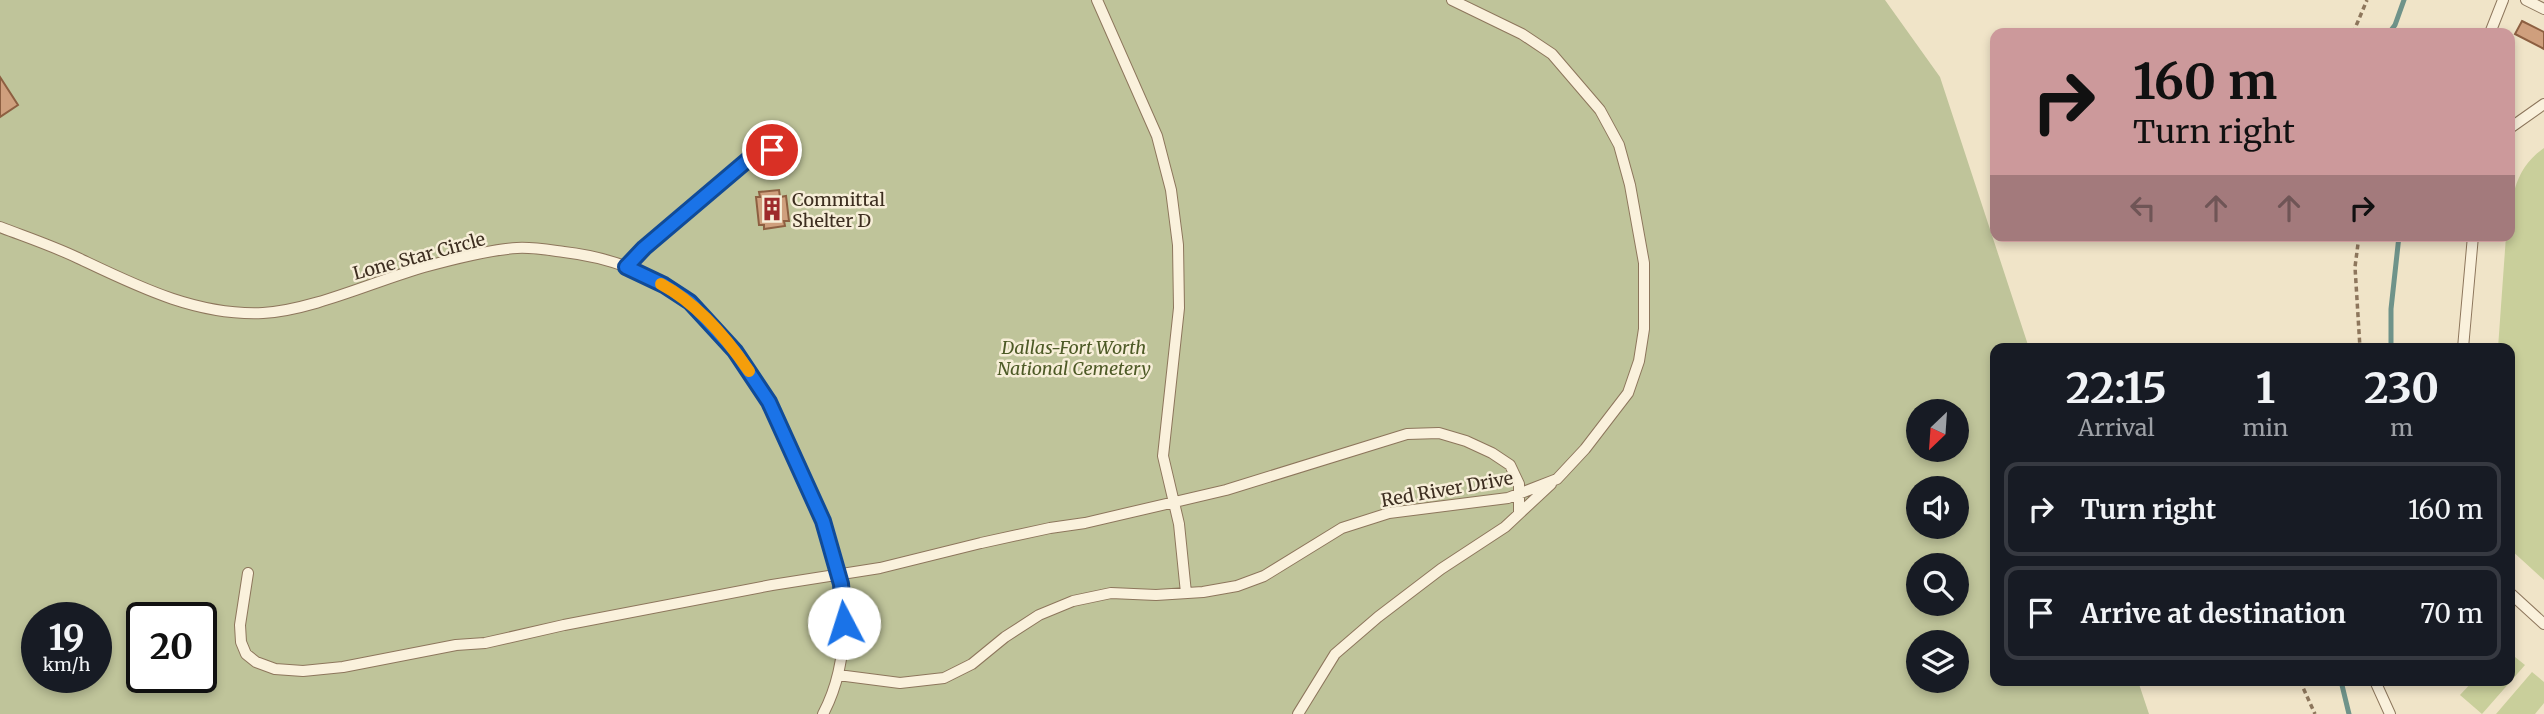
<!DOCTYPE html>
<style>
:root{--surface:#171b24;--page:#242831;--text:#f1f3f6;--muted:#9ea1a6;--line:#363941}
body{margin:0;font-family:Merriweather,serif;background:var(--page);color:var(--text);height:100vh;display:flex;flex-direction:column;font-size:26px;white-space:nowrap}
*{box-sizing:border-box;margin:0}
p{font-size:23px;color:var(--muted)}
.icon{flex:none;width:38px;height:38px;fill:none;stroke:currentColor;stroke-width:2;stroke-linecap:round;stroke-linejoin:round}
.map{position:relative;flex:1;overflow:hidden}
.sheet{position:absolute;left:1990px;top:343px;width:525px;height:343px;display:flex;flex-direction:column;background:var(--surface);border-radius:14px;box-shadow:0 4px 10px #0003}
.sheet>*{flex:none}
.top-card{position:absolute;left:1990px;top:28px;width:525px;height:214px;border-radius:14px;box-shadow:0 4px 10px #0003;background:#cc999b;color:#111;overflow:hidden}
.needle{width:46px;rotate:205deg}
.fabs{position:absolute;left:1906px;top:399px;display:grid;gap:14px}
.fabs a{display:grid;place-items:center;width:63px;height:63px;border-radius:50%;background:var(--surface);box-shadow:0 4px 10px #0003;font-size:35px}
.speed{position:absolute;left:21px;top:602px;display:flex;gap:14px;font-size:35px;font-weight:700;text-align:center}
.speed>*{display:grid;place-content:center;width:91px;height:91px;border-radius:50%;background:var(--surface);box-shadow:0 4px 10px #0003;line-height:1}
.speed small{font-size:18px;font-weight:400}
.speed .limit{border:4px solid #111;border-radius:10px;background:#fff;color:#111}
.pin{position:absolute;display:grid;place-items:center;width:60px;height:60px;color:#fff;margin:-30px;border:4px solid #fff;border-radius:50%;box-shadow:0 2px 7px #0007}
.me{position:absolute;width:77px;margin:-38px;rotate:355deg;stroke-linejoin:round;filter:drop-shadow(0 0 5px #0008)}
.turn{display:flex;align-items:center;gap:24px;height:147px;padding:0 28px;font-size:32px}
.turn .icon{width:91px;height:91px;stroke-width:2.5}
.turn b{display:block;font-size:49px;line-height:60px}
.lanes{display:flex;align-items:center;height:66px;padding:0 28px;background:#0003;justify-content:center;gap:35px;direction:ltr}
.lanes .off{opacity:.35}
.eta{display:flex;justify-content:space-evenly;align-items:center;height:119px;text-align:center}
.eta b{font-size:42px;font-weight:700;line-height:49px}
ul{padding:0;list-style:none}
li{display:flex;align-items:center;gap:21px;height:94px;margin:0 14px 10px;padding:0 14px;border:4px solid var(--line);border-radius:14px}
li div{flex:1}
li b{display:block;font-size:26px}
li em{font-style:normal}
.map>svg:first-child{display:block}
.green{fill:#c9cf9b}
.cemetery{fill:#bfc49a;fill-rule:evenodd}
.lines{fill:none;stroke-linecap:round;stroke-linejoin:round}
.stream{stroke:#6f938a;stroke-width:5}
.building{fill:#cf9f7d;stroke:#8d5f41;stroke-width:2}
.service-casing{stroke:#8d765c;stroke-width:12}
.path{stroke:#8d765c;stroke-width:3.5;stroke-dasharray:5 3.5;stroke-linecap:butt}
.service{stroke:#faf1dc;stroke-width:10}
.route-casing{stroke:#114b97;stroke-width:18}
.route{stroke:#1a73e8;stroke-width:12}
.slow{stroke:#f59e0b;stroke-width:12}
.labels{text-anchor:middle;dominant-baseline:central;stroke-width:5;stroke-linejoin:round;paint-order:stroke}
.poi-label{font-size:18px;fill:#3d2e20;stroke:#f7eed8;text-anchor:start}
.street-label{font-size:18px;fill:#3d2e20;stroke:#f7eed8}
.park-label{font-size:18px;font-style:italic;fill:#4d5a26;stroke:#f7eed8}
</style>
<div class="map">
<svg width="2544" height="714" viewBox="0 0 2544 714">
<rect width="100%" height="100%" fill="#f0e4c8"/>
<path class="green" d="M2544 148V580L2510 549V348H2498L2506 236H2510C2510 202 2513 169 2544 148Z
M2510 653 2525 665 2482 714 2460 695 2473 681H2510Z
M2532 672 2544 682V703L2535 714H2496Z"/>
<path class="cemetery" d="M0 0H1885L1940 77 2029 348H1995V681H2138L2149 714H0ZM1918 411H1956V450H1918ZM1918 488H1956V527H1918ZM1918 565H1956V604H1918ZM37 618H96V677H37ZM142 618H201V677H142ZM1918 642H1956V681H1918Z"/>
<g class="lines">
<path class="stream" d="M2389 33 2395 25 2404 0
M2391 348V309L2399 236
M2341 681 2349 714"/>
</g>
<path class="building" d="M2522 21 2544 32V49L2515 34Z
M0 77 18 105 0 117Z
M779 190 780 197 786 196 789 221H784L785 226 764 229V225H759L756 197H760L759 192Z"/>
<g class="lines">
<g class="service-casing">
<path id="service" d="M1097 0 1157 136 1171 190 1178 245 1179 308 1163 456 1179 524 1186 593
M2526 0 2544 9
M2490 33 2503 0
M2510 128 2544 104
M0 227C26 237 53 246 78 258 137 286 196 316 263 313 313 310 375 281 424 267 453 259 487 250 517 248 532 247 549 250 564 252 608 257 655 273 690 302 747 349 784 423 809 491 814 502 820 512 824 524 846 585 854 655 823 714
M626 267 644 248 750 158 772 150
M2463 348 2473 236
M248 573 240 625 241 642 246 654 256 662 275 669 303 671 343 667 456 645 485 643 564 625 772 585 880 568 981 543 1050 528 1085 523 1226 490 1407 434 1439 433 1466 441 1492 453 1510 465 1519 484V513
M2510 593 2544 624
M838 675 900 683 944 678 972 664 1005 637 1039 615 1073 601 1111 593 1156 595 1203 592 1237 586 1264 576 1342 528 1389 513 1508 498 1557 479 1585 449 1628 393 1639 361 1644 329V263L1630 185 1619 145 1600 110 1552 54 1522 34 1452 0
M2375 681 2390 714
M1298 714 1335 654 1378 617 1441 569 1505 527 1551 484"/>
</g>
<path class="path" d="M2353 33 2367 0
M2359 236 2355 267 2360 348
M2300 681 2315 714"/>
<use href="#service" class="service"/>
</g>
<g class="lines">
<g class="route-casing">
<path id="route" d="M772 150 750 158 644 248 626 267 664 285 690 302 735 351 769 402 823 521 841 584 844 623"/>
</g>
<use href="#route" class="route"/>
<path class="slow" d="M661 284C698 304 726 337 749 371"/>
</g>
<defs>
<g id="building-bare" transform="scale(1.89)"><path d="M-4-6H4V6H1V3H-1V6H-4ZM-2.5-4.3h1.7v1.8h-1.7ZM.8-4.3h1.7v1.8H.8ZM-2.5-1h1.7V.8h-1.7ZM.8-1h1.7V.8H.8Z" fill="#9e2a2b" stroke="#f7eed8" stroke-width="2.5" paint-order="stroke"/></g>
</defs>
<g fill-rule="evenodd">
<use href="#building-bare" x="772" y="209"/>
</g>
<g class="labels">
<g class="poi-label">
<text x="792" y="199">Committal<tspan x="792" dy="21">Shelter D</tspan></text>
</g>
<g class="street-label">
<text transform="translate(419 256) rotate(-15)">Lone Star Circle</text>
<text transform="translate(1447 489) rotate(-10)">Red River Drive</text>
</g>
<g class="park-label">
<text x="1074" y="347">Dallas-Fort Worth<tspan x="1074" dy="21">National Cemetery</tspan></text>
</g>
</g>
</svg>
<div class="fabs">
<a><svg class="needle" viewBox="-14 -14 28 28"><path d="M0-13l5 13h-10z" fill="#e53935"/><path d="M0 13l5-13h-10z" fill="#9ea1a6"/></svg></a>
<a><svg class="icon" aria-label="sound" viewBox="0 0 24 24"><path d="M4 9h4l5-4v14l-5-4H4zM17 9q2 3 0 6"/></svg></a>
<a><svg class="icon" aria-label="search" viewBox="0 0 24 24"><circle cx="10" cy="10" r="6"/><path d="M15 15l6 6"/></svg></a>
<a><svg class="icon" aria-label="layers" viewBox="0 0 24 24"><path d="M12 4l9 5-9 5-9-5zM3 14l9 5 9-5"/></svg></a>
</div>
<div class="speed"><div>19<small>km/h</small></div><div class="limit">20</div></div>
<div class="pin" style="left:772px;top:150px;background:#d93025"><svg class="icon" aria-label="arrive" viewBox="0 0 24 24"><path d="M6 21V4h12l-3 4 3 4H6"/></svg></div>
<svg class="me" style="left:844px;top:623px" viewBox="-20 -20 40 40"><circle r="19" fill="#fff"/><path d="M0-13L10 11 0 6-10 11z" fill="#1a73e8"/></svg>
<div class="top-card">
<div class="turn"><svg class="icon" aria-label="right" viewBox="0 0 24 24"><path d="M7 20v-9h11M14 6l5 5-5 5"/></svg><div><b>160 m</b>Turn right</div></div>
<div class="lanes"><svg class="icon off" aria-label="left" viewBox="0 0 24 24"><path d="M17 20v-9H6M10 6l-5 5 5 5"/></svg><svg class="icon off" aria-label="ahead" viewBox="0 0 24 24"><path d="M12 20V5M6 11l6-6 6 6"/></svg><svg class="icon off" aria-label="ahead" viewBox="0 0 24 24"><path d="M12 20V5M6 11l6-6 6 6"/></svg><svg class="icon" aria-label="right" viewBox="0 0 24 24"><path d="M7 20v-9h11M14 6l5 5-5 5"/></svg></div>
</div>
<section class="sheet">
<div class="eta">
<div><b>22:15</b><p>Arrival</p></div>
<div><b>1</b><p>min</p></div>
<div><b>230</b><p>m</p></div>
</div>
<ul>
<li><svg class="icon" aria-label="right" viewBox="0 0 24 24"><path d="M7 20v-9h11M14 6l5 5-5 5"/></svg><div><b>Turn right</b></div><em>160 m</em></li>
<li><svg class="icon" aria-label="arrive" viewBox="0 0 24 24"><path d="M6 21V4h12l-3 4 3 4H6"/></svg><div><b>Arrive at destination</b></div><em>70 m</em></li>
</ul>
</section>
</div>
